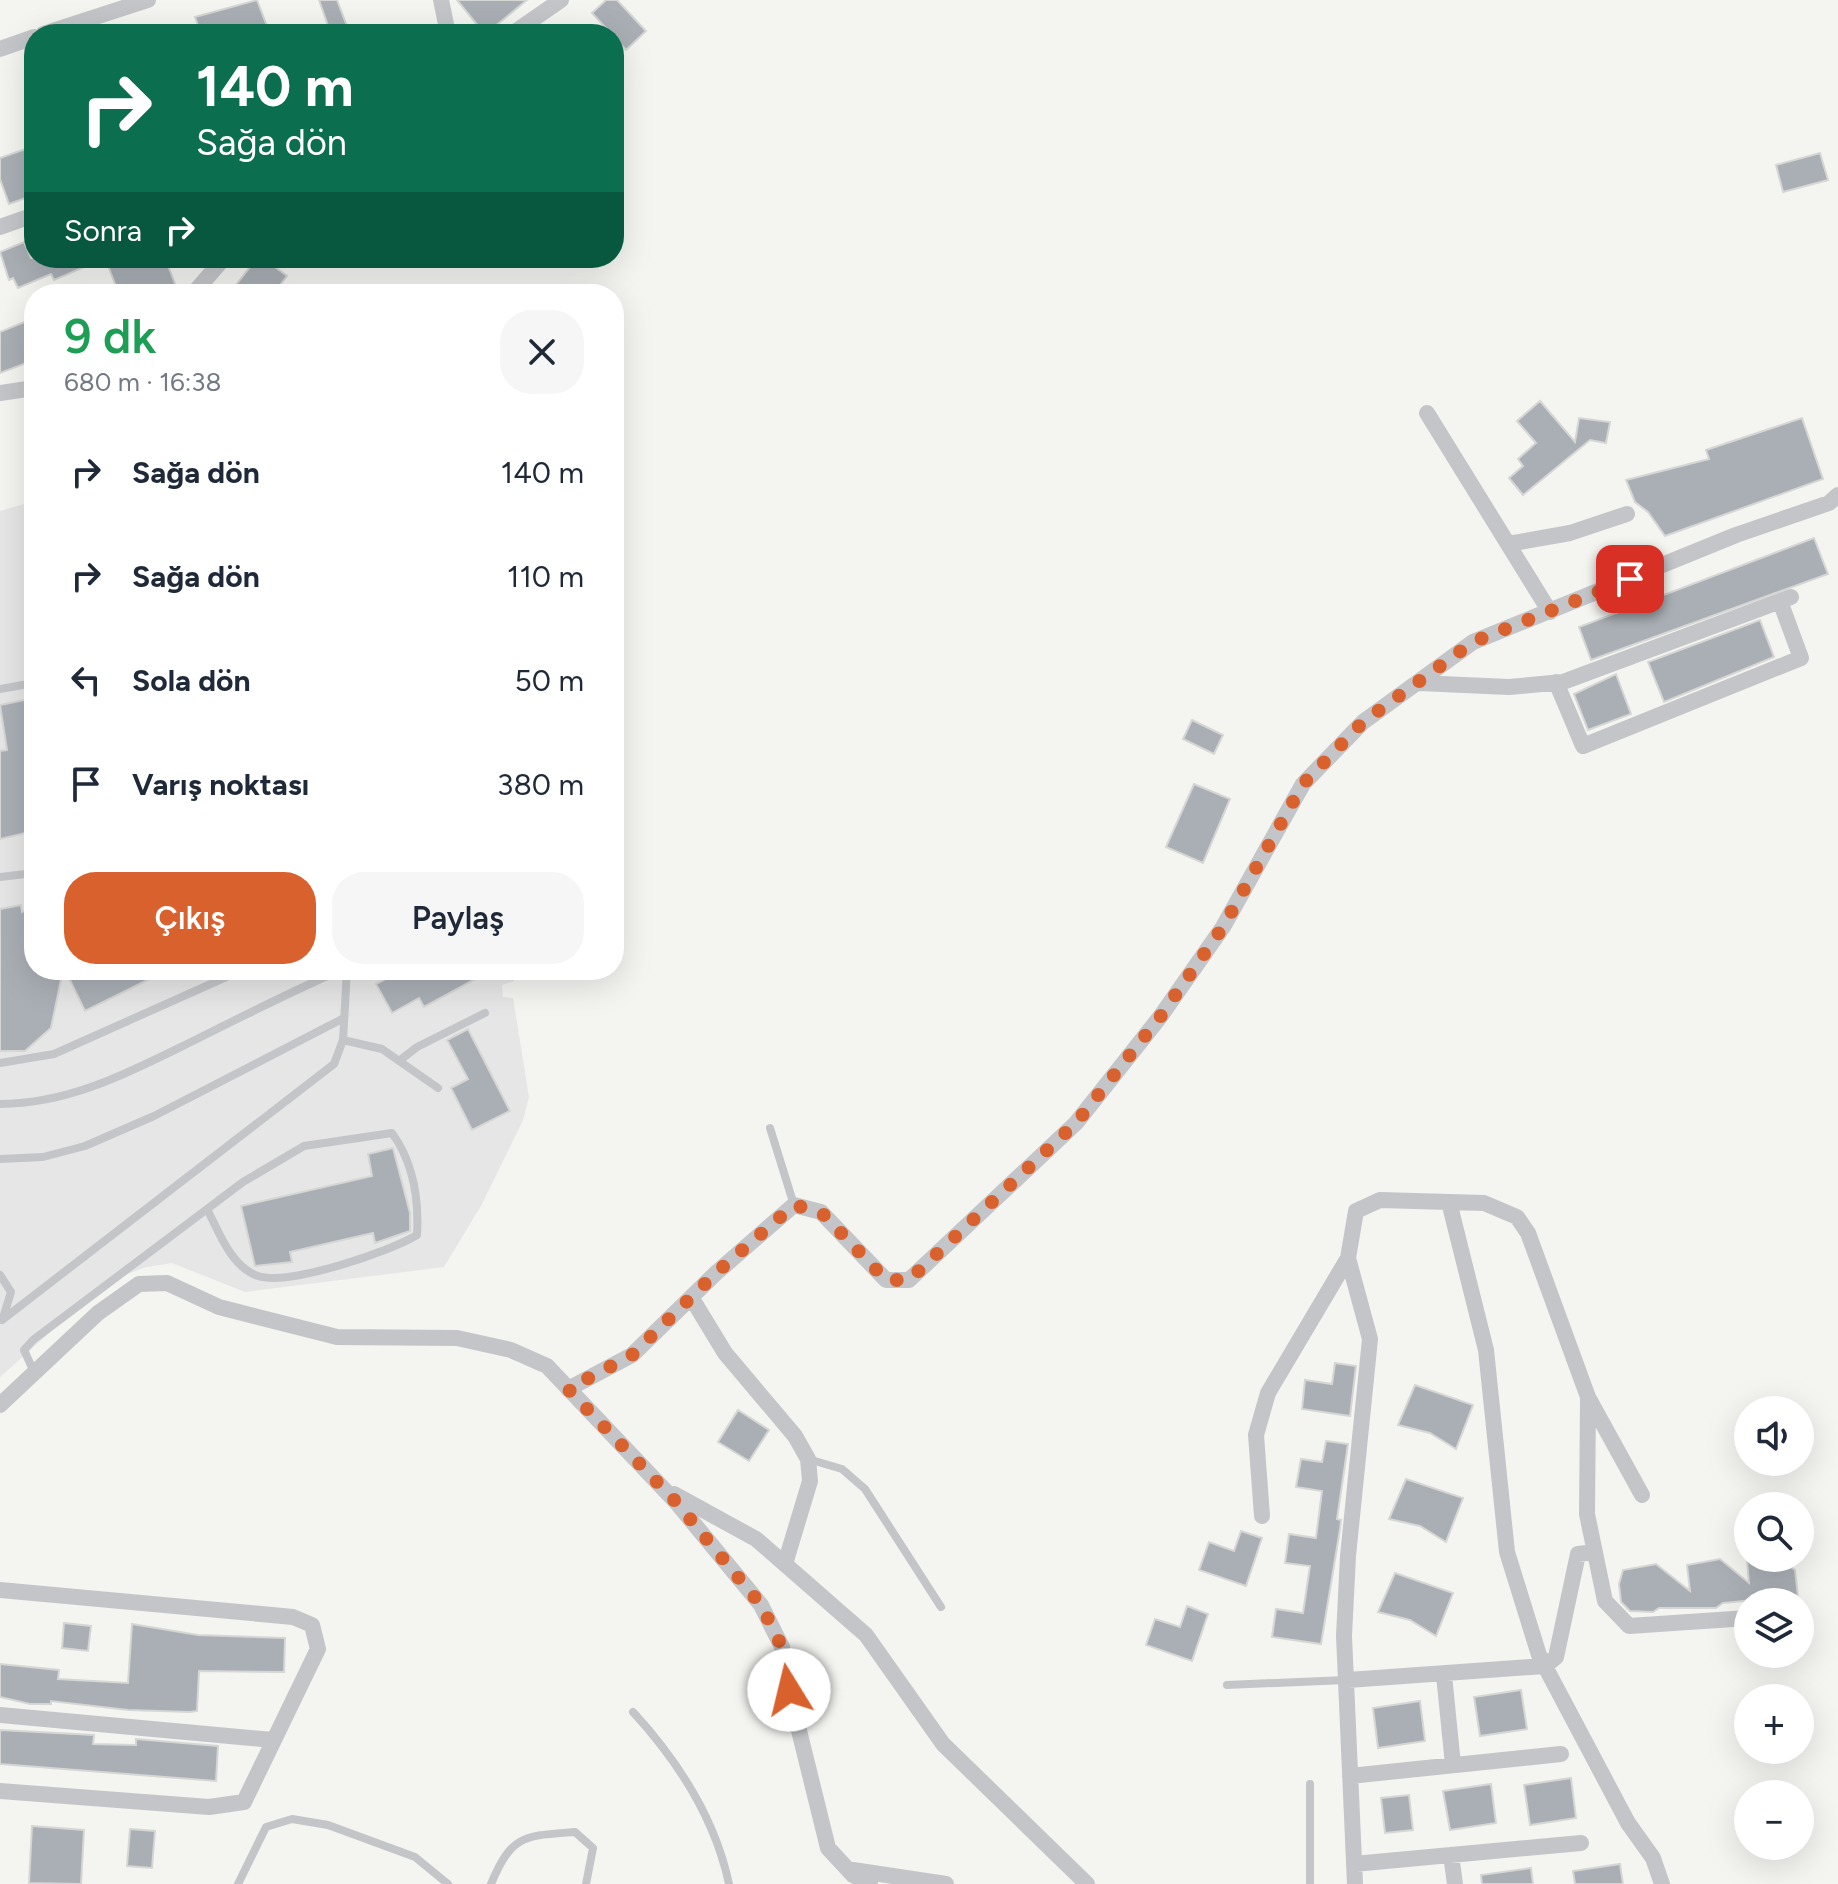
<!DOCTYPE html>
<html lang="tr">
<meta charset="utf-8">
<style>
:root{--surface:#fff;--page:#f6f6f7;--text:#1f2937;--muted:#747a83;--accent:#d9612d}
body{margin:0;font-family:Figtree,sans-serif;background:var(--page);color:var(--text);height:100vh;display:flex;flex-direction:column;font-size:30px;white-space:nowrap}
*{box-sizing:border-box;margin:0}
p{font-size:26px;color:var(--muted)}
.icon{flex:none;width:44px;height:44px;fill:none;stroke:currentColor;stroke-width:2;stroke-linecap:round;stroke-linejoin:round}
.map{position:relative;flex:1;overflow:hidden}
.panel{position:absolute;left:24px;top:284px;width:600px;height:696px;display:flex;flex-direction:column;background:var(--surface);border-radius:32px;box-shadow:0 8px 32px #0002}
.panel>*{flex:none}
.guide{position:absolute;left:24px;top:24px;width:600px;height:244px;border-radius:32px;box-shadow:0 8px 32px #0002;background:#0b6e4f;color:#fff;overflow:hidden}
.controls{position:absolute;left:1734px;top:1396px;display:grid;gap:16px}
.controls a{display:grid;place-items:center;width:80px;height:80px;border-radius:50%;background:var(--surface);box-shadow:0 8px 32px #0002;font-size:40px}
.pin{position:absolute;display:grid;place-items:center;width:68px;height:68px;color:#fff;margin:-34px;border-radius:16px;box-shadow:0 4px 12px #0006}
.me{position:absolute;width:88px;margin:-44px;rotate:351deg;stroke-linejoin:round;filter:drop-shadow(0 0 6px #0008)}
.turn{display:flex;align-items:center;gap:28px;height:168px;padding:0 40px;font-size:36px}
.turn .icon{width:104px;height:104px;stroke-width:2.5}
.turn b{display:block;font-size:56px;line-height:68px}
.then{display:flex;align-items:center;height:76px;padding:0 40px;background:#0003;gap:16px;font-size:30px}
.round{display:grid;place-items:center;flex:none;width:84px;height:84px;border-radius:32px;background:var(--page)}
.headline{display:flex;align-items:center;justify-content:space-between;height:136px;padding:0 40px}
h1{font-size:48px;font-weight:600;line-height:60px;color:#1e9e55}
.action{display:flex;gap:16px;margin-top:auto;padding:16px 40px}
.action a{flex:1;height:92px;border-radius:32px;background:var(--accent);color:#fff;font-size:32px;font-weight:600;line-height:92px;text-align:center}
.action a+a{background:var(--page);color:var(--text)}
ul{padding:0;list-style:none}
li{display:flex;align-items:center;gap:24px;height:104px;padding:0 40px}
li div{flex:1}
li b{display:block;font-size:30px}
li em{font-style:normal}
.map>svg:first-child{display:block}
.built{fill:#e5e6e5}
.building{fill:#a9afb5;stroke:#d6d6d4;stroke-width:2}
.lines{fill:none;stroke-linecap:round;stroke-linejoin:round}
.service{stroke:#c3c5c9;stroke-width:8}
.minor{stroke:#c3c5c9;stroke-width:16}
.route{stroke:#d9612d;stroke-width:14;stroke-dasharray:0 25.2}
</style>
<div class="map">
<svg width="1838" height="1884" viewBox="0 0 1838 1884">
<rect width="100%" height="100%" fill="#f4f5f1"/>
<path class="built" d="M34 501V970H514V981L502 985 503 997 513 998 529 1097 523 1120 482 1204 444 1267 245 1292 172 1263 146 1267 105 1283 0 1377V511Z"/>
<path class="building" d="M257 0 270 34H201L195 17Z
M319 0H337L350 34H331Z
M457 0H527L488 32H483Z
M606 0H617L646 31 626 50 592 13Z
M34 146V195L9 204 0 179V158Z
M1820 153 1828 180 1783 192 1776 165Z
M24 242 31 258H165L179 294H119L105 258 54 280 51 274 18 288 13 278 9 280 0 252Z
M257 258H263L287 276 273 294H229Z
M34 318V360L0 373V332Z
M1540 401 1575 442 1579 418 1610 422 1606 443 1590 440 1523 495 1509 478 1523 466 1518 459 1536 443 1517 421Z
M1802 418 1823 479 1665 536 1648 512 1635 502 1626 480 1709 459 1706 450Z
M1814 538 1828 574 1591 660 1579 627Z
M1760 620 1774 657 1664 702 1648 662Z
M1616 674 1631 714 1588 730 1574 694Z
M34 698V831L0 839V751L7 750 0 705Z
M1192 720 1223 735 1214 754 1183 739Z
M1194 784 1230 799 1203 863 1166 847Z
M21 905 22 912 34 906V970H63L51 1028 25 1051H0V909Z
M65 970H168L85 1011Z
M402 970H492L424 1007 419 998 392 1013 376 984Z
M468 1029 510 1111 472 1130 451 1088 468 1079 447 1040Z
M393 1148 410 1213V1231L375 1243 373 1233 290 1252 292 1262 255 1266 241 1206 372 1176 368 1154Z
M1335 1363 1356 1366 1350 1416 1302 1409 1305 1380 1332 1384Z
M1415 1385 1473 1405 1456 1449 1430 1433 1398 1425Z
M738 1410 769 1430 749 1461 718 1442Z
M1326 1441 1348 1444 1337 1519 1341 1520 1340 1529 1321 1644 1272 1637 1276 1609 1303 1613 1310 1566 1285 1563 1289 1534 1316 1538 1322 1491 1296 1487 1301 1459 1322 1462Z
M1406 1479 1463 1498 1446 1542 1420 1526 1389 1519Z
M1241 1531 1262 1538 1246 1586 1199 1570 1209 1542 1234 1551Z
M1788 1558 1789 1566 1795 1570 1798 1597 1777 1602 1765 1599 1723 1603 1716 1608H1659L1653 1612 1630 1611 1621 1602 1619 1584 1623 1570 1656 1564 1690 1591 1687 1565 1720 1559 1749 1583 1747 1560Z
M1395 1573 1453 1593 1436 1636 1410 1620 1378 1612Z
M1187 1606 1208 1614 1192 1661 1146 1645 1155 1619 1180 1627Z
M64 1623 91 1626 88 1651 62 1648Z
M132 1624 198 1635 285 1638 284 1672 199 1671 197 1711 190 1712 128 1710 51 1701V1704H30L0 1697V1664L59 1670 58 1679 128 1683Z
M1521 1690 1527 1729 1480 1736 1474 1697Z
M1420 1701 1425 1741 1378 1748 1373 1708Z
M0 1730 94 1735 93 1744 136 1745V1739L218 1746 216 1781 0 1764Z
M1571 1778 1576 1818 1530 1825 1524 1785Z
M1491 1784 1496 1823 1450 1830 1443 1791Z
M1409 1795 1413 1830 1385 1833 1381 1798Z
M32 1826 84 1830 81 1884 29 1883Z
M130 1829 155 1831 152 1868 127 1866Z
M1620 1864 1623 1884H1575L1573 1871Z
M1531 1868 1533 1884H1482L1481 1875Z"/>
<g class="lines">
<path class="service" d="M0 689 34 683
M0 877 34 873
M343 1040 382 1049 438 1088
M399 1061 417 1047 485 1013
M0 1063 54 1054 242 970
M0 1104C72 1104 134 1070 197 1039 245 1015 292 991 341 970
M770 1128 794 1205
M0 1159 43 1157 85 1146 154 1116 344 1018
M0 1275 11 1292 3 1318
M2 1320 334 1064 343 1040 347 970
M34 1372 24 1350 33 1340 243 1182 304 1146 392 1133C413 1162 419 1200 417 1235 389 1252 289 1286 258 1276 231 1267 219 1232 207 1209
M808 1459 842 1469 865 1489 941 1607
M1227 1685 1346 1680
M633 1712C678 1761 715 1818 729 1884
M1310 1784V1884
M238 1884 266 1827 292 1819 328 1825 415 1857 448 1884
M491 1884C512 1834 524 1836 575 1832L593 1848 586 1884"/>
<path class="minor" d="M441 0 448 34
M43 34 148 0
M512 34 561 0
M0 49 34 37
M0 227 34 215
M193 294 224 258
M0 393 34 388
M1427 413 1550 612
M1508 544 1570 533 1627 514
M1556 682 1583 746 1801 658 1780 601
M1419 683 1509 687 1563 682 1791 597
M1449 1202 1486 1350 1507 1552 1539 1655 1628 1823 1653 1858 1662 1884
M1348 1258 1370 1339 1348 1556 1344 1636 1355 1884
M691 1297 725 1353 795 1436 808 1459 810 1481 785 1564
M568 1389 632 1355 716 1273 794 1205 821 1212 886 1280H909L1076 1123 1160 1017 1223 927 1303 784 1363 722 1473 642 1736 535 1829 503 1838 495
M1588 1399 1587 1514 1605 1601 1629 1626 1748 1618
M0 1405 98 1313 139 1284 167 1283 219 1307 337 1337 457 1338 511 1350 547 1366 676 1502 761 1605 782 1647 789 1690 828 1848 853 1875 870 1884
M674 1494 756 1539 866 1635 943 1744 1087 1884
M1262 1516 1256 1435 1268 1393 1348 1258 1356 1211 1380 1200 1484 1203 1517 1217 1528 1233 1588 1397 1642 1495
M0 1590 293 1617 312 1625 318 1649 244 1802 209 1807 0 1791
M1444 1675 1453 1765
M1348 1680 1545 1666 1556 1657 1578 1554 1595 1552
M0 1715 273 1740
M1350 1776 1561 1754
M1451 1855 1455 1884
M1354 1864 1581 1843
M853 1870 946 1884"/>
</g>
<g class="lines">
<path class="route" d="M789 1690 782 1647 761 1605 676 1502 568 1389 632 1355 716 1273 794 1205 821 1212 886 1280H909L1076 1123 1160 1017 1223 927 1303 784 1363 722 1473 642 1630 579"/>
</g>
</svg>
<div class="controls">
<a><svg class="icon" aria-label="sound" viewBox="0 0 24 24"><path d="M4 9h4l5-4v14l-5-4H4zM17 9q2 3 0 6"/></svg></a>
<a><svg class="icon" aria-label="search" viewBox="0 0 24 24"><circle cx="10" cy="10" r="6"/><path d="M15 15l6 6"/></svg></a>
<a><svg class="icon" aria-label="layers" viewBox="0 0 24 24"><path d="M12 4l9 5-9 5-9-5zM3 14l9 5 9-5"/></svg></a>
<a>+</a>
<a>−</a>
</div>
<div class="pin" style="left:1630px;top:579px;background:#d93025"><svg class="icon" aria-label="arrive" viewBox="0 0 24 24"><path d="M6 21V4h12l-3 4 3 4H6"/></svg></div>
<svg class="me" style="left:789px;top:1690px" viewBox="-20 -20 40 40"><circle r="19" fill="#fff"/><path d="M0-13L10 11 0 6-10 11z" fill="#d9612d"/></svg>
<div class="guide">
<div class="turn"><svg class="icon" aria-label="right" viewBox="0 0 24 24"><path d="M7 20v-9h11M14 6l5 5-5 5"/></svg><div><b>140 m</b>Sağa dön</div></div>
<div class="then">Sonra<svg class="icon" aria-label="right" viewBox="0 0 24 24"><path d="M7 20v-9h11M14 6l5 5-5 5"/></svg></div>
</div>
<section class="panel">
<div class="headline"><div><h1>9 dk</h1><p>680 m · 16:38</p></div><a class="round"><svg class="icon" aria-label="close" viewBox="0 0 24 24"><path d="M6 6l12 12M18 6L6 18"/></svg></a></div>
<ul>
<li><svg class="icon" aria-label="right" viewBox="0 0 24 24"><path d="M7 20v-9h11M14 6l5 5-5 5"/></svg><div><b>Sağa dön</b></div><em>140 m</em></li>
<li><svg class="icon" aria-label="right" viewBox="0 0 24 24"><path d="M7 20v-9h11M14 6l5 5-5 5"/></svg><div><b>Sağa dön</b></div><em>110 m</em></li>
<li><svg class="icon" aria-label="left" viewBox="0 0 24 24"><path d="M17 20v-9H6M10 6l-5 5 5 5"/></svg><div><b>Sola dön</b></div><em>50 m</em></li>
<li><svg class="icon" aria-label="arrive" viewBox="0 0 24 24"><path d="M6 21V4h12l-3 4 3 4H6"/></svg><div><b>Varış noktası</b></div><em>380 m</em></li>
</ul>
<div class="action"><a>Çıkış</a><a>Paylaş</a></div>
</section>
</div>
